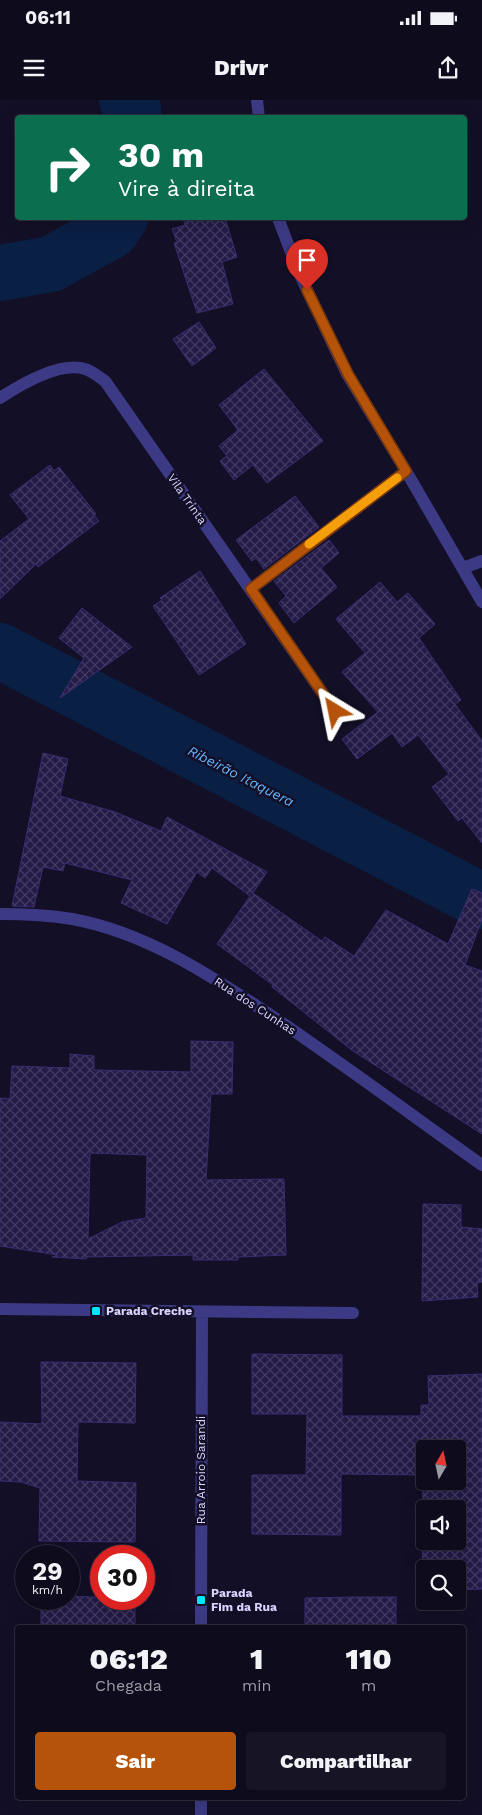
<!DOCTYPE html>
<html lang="pt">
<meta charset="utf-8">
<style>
:root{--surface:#0e0b1c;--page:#171425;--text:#f1f3f6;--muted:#9b9ba3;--line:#2e2b3b;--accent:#b45309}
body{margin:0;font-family:"Work Sans",sans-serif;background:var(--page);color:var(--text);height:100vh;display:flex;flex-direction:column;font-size:19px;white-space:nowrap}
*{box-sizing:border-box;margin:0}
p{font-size:16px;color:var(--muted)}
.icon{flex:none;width:28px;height:28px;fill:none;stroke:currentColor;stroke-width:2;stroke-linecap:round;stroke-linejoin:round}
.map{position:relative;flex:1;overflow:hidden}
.side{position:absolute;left:15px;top:1525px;width:451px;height:175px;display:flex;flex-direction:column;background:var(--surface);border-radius:5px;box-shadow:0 5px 20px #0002,0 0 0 1px var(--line)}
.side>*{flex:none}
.guide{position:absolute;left:15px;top:15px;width:452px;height:105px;border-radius:5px;box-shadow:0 5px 20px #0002,0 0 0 1px var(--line);background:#0b6e4f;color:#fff;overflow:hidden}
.needle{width:32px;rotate:9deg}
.buttons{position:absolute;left:416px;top:1340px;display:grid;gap:10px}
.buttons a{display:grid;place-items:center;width:50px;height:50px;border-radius:5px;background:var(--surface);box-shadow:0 5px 20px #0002,0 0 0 1px var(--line);font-size:25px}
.speed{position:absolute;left:15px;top:1445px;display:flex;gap:10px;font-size:25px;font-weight:700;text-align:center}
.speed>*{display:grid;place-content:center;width:65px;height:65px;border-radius:50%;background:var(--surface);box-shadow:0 5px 20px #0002,0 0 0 1px var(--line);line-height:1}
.speed small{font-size:12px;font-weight:400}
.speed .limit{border:8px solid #d22;background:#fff;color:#111}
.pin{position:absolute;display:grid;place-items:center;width:42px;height:42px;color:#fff;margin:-51px -21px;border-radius:50% 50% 50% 0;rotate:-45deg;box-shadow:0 0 5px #0007}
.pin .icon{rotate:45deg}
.me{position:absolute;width:55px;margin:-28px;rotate:325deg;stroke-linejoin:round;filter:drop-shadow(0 0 4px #0008)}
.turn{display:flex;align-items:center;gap:18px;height:105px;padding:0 20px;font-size:22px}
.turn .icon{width:65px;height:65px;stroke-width:2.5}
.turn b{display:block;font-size:35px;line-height:42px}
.eta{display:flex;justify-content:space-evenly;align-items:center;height:85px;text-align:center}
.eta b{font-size:30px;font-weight:800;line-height:35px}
.primary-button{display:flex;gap:10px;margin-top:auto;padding:10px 20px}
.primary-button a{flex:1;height:58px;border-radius:5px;background:var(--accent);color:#fff;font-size:20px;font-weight:800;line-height:58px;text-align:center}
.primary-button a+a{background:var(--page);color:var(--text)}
.status{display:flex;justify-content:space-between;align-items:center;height:35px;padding:0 25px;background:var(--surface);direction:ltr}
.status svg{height:14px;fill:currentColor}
header{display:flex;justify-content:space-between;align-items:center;height:65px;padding:0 20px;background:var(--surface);font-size:22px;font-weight:800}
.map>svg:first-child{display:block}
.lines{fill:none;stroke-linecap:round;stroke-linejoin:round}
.river{stroke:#0a1f44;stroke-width:56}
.building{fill:url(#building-cross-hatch);stroke:#3b2d73;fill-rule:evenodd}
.minor{stroke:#3d3a85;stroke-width:12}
.route-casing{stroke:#753606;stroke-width:12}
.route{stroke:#b45309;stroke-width:9}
.slow{stroke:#f59e0b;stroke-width:9}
.poi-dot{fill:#00e5ff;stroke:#130f26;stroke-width:2}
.labels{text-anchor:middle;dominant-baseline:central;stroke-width:5;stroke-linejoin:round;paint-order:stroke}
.street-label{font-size:12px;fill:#d9d4ff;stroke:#130f26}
.poi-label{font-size:12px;font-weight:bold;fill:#d9d4ff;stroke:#130f26;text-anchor:start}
.water-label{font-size:14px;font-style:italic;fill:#62b6ff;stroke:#130f26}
</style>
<div class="status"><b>06:11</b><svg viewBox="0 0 49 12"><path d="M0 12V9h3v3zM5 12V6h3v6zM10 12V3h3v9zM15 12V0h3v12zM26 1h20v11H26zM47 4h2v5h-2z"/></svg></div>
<header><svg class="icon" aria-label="menu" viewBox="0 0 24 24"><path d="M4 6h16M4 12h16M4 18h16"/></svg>Drivr<svg class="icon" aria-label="share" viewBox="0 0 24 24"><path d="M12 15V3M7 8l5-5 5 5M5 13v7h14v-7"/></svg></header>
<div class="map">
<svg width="482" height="1715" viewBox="0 0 482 1715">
<defs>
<pattern id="building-cross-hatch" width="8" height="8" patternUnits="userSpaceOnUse" patternTransform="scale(1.25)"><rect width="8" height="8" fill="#241b47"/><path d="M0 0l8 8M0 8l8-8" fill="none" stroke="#433b63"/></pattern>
</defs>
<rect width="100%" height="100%" fill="#130f26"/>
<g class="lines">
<path class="river" d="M127 0 133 8 134 18
M0 173 51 164 111 131 120 118
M0 551 482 801"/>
</g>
<path class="building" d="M183 118H225L237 157 222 162 233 204 197 213 174 143 177 142 172 129 185 125Z
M199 222 216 248 192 266 173 239Z
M264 269 323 341 267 383 253 365 234 380 220 361 227 356 219 346 238 330 219 305Z
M50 365 54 371 59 367 96 414 94 415 99 421 38 467 36 464 0 499V441L29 419 10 395Z
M295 396 319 427 264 469 256 458 252 461 236 440Z
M329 440 339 453 321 468 337 487 294 523 279 503 286 496 274 481Z
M200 471 246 544 199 575 153 506 162 500 160 498Z
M380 482 397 502 408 493 435 524 419 538 461 600 455 604 482 641V743L462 718 458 721 432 687 449 674 418 635 402 647 392 633 357 659 342 639 378 612 342 572 365 553 336 519Z
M82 508 132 547 60 598 84 558 59 538Z
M43 653 68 659 60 696 115 712 161 731 167 717 267 772 253 793 322 841 325 837 354 856 386 810 448 844 472 789 482 793V819L465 865 482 871V1034L353 951 272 887 273 885 217 844 250 796 212 768 205 778 197 772 167 824 121 803 132 780 65 763 63 771 43 767 34 807 12 806Z
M191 941 233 942 232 994H211L206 1080 284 1079 286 1155 238 1157V1160H193V1155L87 1157 86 1159 52 1157 58 1155 0 1146V998L10 999 12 966 70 968V954L94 956V970L191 972ZM90 1053 147 1055 146 1118 122 1122 88 1139Z
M423 1104 461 1105V1127L482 1129V1182L477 1183 478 1197 422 1201Z
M252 1254 342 1255V1316H421V1305H429L428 1276 482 1274V1489L458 1490V1469H425V1491H422L423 1375 341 1374V1435L252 1434V1375H306L307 1314H252ZM425 1349H458V1381H425ZM425 1409H458V1441H425Z
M41 1262 136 1263 135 1323 78 1322 77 1381 136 1383 135 1442 39 1441 40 1388 21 1382 0 1381V1322L42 1324Z
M69 1496 135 1499V1528H41V1499H69Z
M359 1497H396V1528H305V1498Z"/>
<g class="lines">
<path class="minor" d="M257 0 259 18
M278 118 299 173 347 274 406 371 482 502
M0 298C20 285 60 261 85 269 92 271 99 277 105 281L335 611
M463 468 482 461
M251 489 406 371
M0 814C24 814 48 815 72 819 150 833 219 881 284 924 351 970 416 1018 482 1065
M0 1209 353 1213
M201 1528 202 1213
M201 1715V1698"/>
</g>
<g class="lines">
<g class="route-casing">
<path id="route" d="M307 190 348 274 406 371 251 489 335 611"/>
</g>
<use href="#route" class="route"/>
<path class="slow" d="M309 444 397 378"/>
</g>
<g class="poi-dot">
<rect x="91" y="1206" width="10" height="10" rx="2.5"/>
<rect x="196" y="1495" width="10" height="10" rx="2.5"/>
</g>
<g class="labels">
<g class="street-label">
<text transform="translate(187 399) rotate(55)">Vila Trinta</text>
<text transform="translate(255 906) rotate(33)">Rua dos Cunhas</text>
<text transform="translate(201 1370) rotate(-90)">Rua Arroio Sarandi</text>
</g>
<g class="poi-label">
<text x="106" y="1211">Parada Creche</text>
<text x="211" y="1493">Parada<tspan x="211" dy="14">Fim da Rua</tspan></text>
</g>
<g class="water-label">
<text transform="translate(241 676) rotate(27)">Ribeirão Itaquera</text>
</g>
</g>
</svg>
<div class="buttons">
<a><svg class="needle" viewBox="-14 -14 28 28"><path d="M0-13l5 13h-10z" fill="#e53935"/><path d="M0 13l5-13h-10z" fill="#9b9ba3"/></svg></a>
<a><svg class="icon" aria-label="sound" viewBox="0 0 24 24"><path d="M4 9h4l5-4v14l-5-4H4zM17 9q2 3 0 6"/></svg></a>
<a><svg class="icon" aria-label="search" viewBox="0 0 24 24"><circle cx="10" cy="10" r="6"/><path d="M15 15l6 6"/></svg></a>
</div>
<div class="speed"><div>29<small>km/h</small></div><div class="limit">30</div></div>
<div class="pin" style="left:307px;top:190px;background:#d93025"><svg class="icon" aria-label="arrive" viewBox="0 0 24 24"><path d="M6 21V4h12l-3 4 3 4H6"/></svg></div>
<svg class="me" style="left:335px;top:611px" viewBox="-20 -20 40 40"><path d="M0-17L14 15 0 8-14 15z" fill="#b45309" stroke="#fff" stroke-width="4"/></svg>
<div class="guide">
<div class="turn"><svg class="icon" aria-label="right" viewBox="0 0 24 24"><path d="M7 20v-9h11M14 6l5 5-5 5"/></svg><div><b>30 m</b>Vire à direita</div></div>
</div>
<section class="side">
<div class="eta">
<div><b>06:12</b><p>Chegada</p></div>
<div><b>1</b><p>min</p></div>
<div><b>110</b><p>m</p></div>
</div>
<div class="primary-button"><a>Sair</a><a>Compartilhar</a></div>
</section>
</div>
